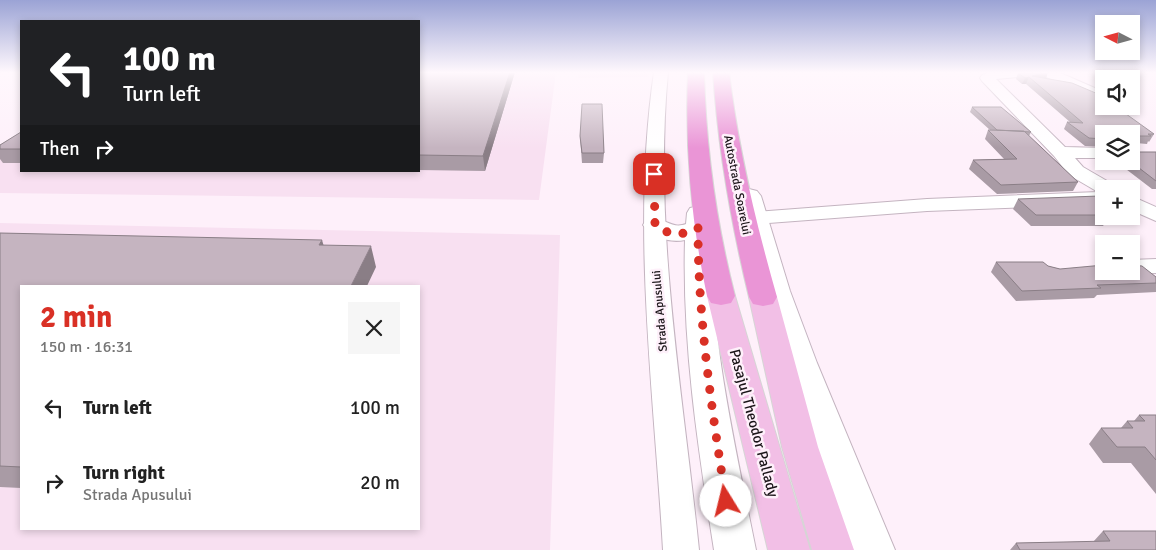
<!DOCTYPE html>
<meta charset="utf-8">
<style>
:root{--surface:#fff;--page:#f6f6f6;--text:#222;--muted:#767676;--accent:#d93025}
body{margin:0;font-family:Signika,sans-serif;background:var(--page);color:var(--text);height:100vh;display:flex;flex-direction:column;font-size:19px;white-space:nowrap}
*{box-sizing:border-box;margin:0}
p{font-size:16px;color:var(--muted)}
.icon{flex:none;width:28px;height:28px;fill:none;stroke:currentColor;stroke-width:2;stroke-linecap:round;stroke-linejoin:round}
.map{position:relative;flex:1;overflow:hidden}
.side{position:absolute;left:20px;top:285px;width:400px;height:245px;display:flex;flex-direction:column;background:var(--surface);border-radius:0px;box-shadow:0 2px 8px #0003}
.side>*{flex:none}
.hud{position:absolute;left:20px;top:20px;width:400px;height:152px;border-radius:0px;box-shadow:0 2px 8px #0003;background:#202124;color:#fff;overflow:hidden}
.needle{width:32px;rotate:276deg}
.buttons{position:absolute;left:1095px;top:15px;display:grid;gap:10px}
.buttons a{display:grid;place-items:center;width:45px;height:45px;border-radius:0px;background:var(--surface);box-shadow:0 2px 8px #0003;font-size:25px}
.pin{position:absolute;display:grid;place-items:center;width:42px;height:42px;color:#fff;margin:-21px;border-radius:10px;box-shadow:0 2px 8px #0006}
.me{position:absolute;width:55px;margin:-28px;rotate:351deg;stroke-linejoin:round;filter:drop-shadow(0 0 4px #0008)}
.turn{display:flex;align-items:center;gap:18px;height:105px;padding:0 20px;font-size:22px}
.turn .icon{width:65px;height:65px;stroke-width:2.5}
.turn b{display:block;font-size:35px;line-height:42px}
.then{display:flex;align-items:center;height:48px;padding:0 20px;background:#0003;gap:10px;font-size:19px}
.round{display:grid;place-items:center;flex:none;width:52px;height:52px;border-radius:0px;background:var(--page)}
.summary{display:flex;align-items:center;justify-content:space-between;height:85px;padding:0 20px}
h1{font-size:30px;font-weight:700;line-height:38px;color:var(--accent)}
ul{padding:0;list-style:none}
li{display:flex;align-items:center;gap:15px;height:75px;padding:0 20px}
li div{flex:1}
li b{display:block;font-size:19px}
li em{font-style:normal}
.map>svg:first-child{display:block}
.built{fill:#f8e0f1;fill-rule:evenodd}
.lines{fill:none;stroke-linecap:round;stroke-linejoin:round}
.street-casing{stroke:#c4b4c0;stroke-width:2}
.secondary-casing{stroke:#c4b4c0;stroke-width:2}
.primary-casing{stroke:#d6d5d5;stroke-width:2}
.highway-casing{stroke:#d6d5d5;stroke-width:2}
.street{fill:#fff;fill-rule:evenodd}
.secondary{fill:#fff;fill-rule:evenodd}
.primary{fill:#f2bfe6;fill-rule:evenodd}
.highway{fill:#ea95d6;fill-rule:evenodd}
.wall{fill:#a99ba5}
.shaded-wall{fill:#8a7e86}
.building{fill:#c5b4c0;stroke:#8a7e86}
.route{stroke:#d93025;stroke-width:9;stroke-dasharray:0 16.2}
.labels{text-anchor:middle;dominant-baseline:central;stroke-width:5;stroke-linejoin:round;paint-order:stroke}
.street-label{font-size:12px;fill:#1a1418;stroke:#fef0fa}
.near-street-label{font-size:15px;fill:#1a1418;stroke:#fef0fa}
</style>
<div class="map">
<svg width="1156" height="550" viewBox="0 0 1156 550">
<rect width="100%" height="100%" fill="#fef0fa"/>
<path class="built" d="M419 72H556L539 200 0 193V146L21 133V171H419Z
M579 72H649L648 77 578 78Z
M0 223 560 235 550 550H0ZM21 286H419V529H21Z"/>
<g class="lines">
<g class="street-casing">
<path id="street" d="M654 72H668C653 231 683 392 699 550H663C654 392 631 230 654 72Z
M991 72H1058L1104 92V103L1042 75 996 79 1065 147 1104 148V158H1075L1083 167 1114 185 1117 189H1104V204L927 211 756 224 749 222 745 218 749 214 756 212 927 199 1098 192 1069 175 1054 156 982 81 980 78 982 75Z
M1131 196 1156 207V221L1131 210Z
M1156 259V273L1131 274 1122 271H1131V260Z"/>
</g>
<g class="secondary-casing">
<path id="secondary" d="M749 189 757 191 761 196 790 291 817 363 895 550H853L785 363 762 291 737 196 741 191Z
M699 206 708 208 711 213C707 324 734 441 756 550H714C698 448 682 344 685 240 670 243 652 238 643 225L646 220C665 215 670 230 686 224L687 213 690 208Z"/>
</g>
<g class="primary-casing">
<path id="primary" d="M721 287 731 289 735 296 810 550H768L707 296 711 289Z
M763 288 773 290 777 297 818 447 854 550H812L782 447 749 297 753 290Z"/>
</g>
<g class="highway-casing">
<path id="highway" d="M688 72H704C706 149 716 222 735 296L731 303 721 305 711 303 707 296C691 221 685 148 688 72Z
M713 72H729C738 149 756 223 777 297L773 304 763 306 753 304 749 297C731 223 718 148 713 72Z"/>
</g>
<use href="#street" class="street"/>
<use href="#secondary" class="secondary"/>
<use href="#primary" class="primary"/>
<use href="#highway" class="highway"/>
</g>
<path class="wall" d="M419 72H515L485 171 419 170Z
M1018 73 1046 79 1154 134 1149 142 1148 141 1147 144 1136 143 1134 146V152H1156V189H1152L1118 163H1107L1105 161H1131L1104 134V147L1085 146 1064 129 1067 122H1070L1026 84H1022L1016 79Z
M972 107 1031 132 1029 136 1078 182 1073 191 997 194 969 169 973 160 1004 159 985 139 988 130H990L970 112Z
M21 132V163H3L0 159V145Z
M580 136 604 153 603 163H582Z
M1018 199H1104V216H1117L1113 223H1105L1103 226H1031L1013 209Z
M0 233 323 245 376 267 21 286V488L0 487Z
M996 262 1048 266 1060 269 1156 277V292L1097 295 1094 298 1016 301 991 272Z
M1139 415H1156V494L1131 463H1103L1089 444 1101 428H1121L1127 421H1134Z
M1103 531 1156 550H1010L1016 543 1093 542Z"/>
<path class="shaded-wall" d="M510 72H515L485 171 483 156Z
M1048 72 1046 79 1032 76Z
M1029 77 1026 84H1022L1025 78Z
M1139 139 1134 146 1131 147 1133 141Z
M322 240 328 260 319 245Z
M371 246 376 267 367 286H351Z"/>
<path class="building" d="M419 72H510L483 156 419 155Z
M1034 72H1048L1032 76 1072 83 1098 94 1104 98V106H1115L1154 134H1148L1151 136H1134L1139 139 1133 141 1134 152H1156V181L1130 161H1131V134H1104V139L1089 138 1067 122 1083 123 1029 77 1025 78 1018 73Z
M582 104H602L604 153H582L580 136Z
M972 107H1001L1031 132 997 130Z
M988 130 1024 131 1078 182 1001 185 973 160 1017 159Z
M21 132V149H0V145Z
M1099 196 1104 199V215H1036L1018 199Z
M0 233 322 240 319 245 371 246 351 286H21V467L0 466Z
M996 262H1043L1048 266 1060 269 1104 265V271H1131V265L1142 266 1156 277V283L1097 285 1101 288 1022 291Z
M1139 415H1156V460L1145 447H1117L1101 428H1133L1127 421H1145Z
M1103 531H1156V550H1020L1016 543 1110 541Z"/>
<linearGradient id="sky" x2="0" y2="1"><stop stop-color="#9ba3d5"/><stop offset="0.49" stop-color="#fff8fd"/><stop offset="1" stop-color="#fff8fd" stop-opacity="0"/></linearGradient>
<rect width="1156" height="148" fill="url(#sky)"/>
<g class="lines">
<path class="route" d="M654 174 655 225C668 236 684 236 698 228 698 320 712 410 726 501"/>
</g>
<g class="labels">
<g class="street-label">
<text transform="translate(737 185) rotate(79)">Autostrada Soarelui</text>
<text transform="translate(660 311) rotate(-95)">Strada Apusului</text>
</g>
<g class="near-street-label">
<text transform="translate(754 423) rotate(75)">Pasajul Theodor Pallady</text>
</g>
</g>
</svg>
<div class="buttons">
<a><svg class="needle" viewBox="-14 -14 28 28"><path d="M0-13l5 13h-10z" fill="#e53935"/><path d="M0 13l5-13h-10z" fill="#767676"/></svg></a>
<a><svg class="icon" aria-label="sound" viewBox="0 0 24 24"><path d="M4 9h4l5-4v14l-5-4H4zM17 9q2 3 0 6"/></svg></a>
<a><svg class="icon" aria-label="layers" viewBox="0 0 24 24"><path d="M12 4l9 5-9 5-9-5zM3 14l9 5 9-5"/></svg></a>
<a>+</a>
<a>−</a>
</div>
<div class="pin" style="left:654px;top:174px;background:#d93025"><svg class="icon" aria-label="arrive" viewBox="0 0 24 24"><path d="M6 21V4h12l-3 4 3 4H6"/></svg></div>
<svg class="me" style="left:726px;top:501px" viewBox="-20 -20 40 40"><circle r="19" fill="#fff"/><path d="M0-13L10 11 0 6-10 11z" fill="#d93025"/></svg>
<div class="hud">
<div class="turn"><svg class="icon" aria-label="left" viewBox="0 0 24 24"><path d="M17 20v-9H6M10 6l-5 5 5 5"/></svg><div><b>100 m</b>Turn left</div></div>
<div class="then">Then<svg class="icon" aria-label="right" viewBox="0 0 24 24"><path d="M7 20v-9h11M14 6l5 5-5 5"/></svg></div>
</div>
<section class="side">
<div class="summary"><div><h1>2 min</h1><p>150 m · 16:31</p></div><a class="round"><svg class="icon" aria-label="close" viewBox="0 0 24 24"><path d="M6 6l12 12M18 6L6 18"/></svg></a></div>
<ul>
<li><svg class="icon" aria-label="left" viewBox="0 0 24 24"><path d="M17 20v-9H6M10 6l-5 5 5 5"/></svg><div><b>Turn left</b></div><em>100 m</em></li>
<li><svg class="icon" aria-label="right" viewBox="0 0 24 24"><path d="M7 20v-9h11M14 6l5 5-5 5"/></svg><div><b>Turn right</b><p>Strada Apusului</p></div><em>20 m</em></li>
</ul>
</section>
</div>
